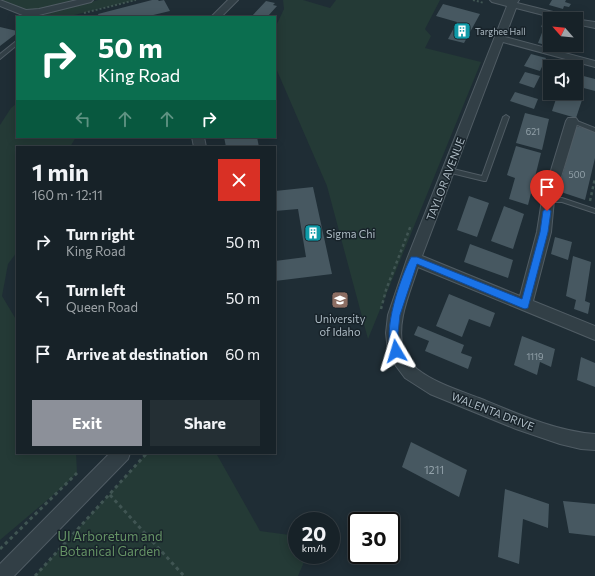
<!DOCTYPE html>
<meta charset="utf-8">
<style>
:root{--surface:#172228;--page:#242f34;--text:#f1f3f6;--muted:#9ea4a8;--line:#363f45;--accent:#8c9099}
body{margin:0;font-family:Commissioner,sans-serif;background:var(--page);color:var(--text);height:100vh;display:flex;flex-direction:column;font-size:15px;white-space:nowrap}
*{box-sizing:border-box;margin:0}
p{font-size:13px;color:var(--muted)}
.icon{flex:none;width:22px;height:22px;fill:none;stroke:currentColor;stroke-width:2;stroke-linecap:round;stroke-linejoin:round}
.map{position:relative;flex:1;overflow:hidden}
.side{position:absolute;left:16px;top:146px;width:260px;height:308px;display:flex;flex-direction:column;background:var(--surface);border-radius:0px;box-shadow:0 2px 10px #0003,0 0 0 1px var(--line)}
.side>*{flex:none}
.hud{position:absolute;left:16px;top:16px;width:260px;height:122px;border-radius:0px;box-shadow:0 2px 10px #0003,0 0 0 1px var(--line);background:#0b6e4f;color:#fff;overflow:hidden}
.needle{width:26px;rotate:297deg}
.controls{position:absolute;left:543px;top:12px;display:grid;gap:8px}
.controls a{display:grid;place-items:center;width:40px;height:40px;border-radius:0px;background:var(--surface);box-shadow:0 2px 10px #0003,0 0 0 1px var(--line);font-size:20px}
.speed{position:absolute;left:288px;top:512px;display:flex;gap:8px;font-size:20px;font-weight:700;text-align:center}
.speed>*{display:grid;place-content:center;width:52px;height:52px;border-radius:50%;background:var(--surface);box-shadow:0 2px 10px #0003,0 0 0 1px var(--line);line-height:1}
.speed small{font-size:10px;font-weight:400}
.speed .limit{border:2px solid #111;border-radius:6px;background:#fff;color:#111}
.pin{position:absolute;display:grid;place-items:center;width:34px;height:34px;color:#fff;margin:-41px -17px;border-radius:50% 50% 50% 0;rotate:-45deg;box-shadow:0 0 4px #0007}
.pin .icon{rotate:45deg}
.me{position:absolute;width:44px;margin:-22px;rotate:353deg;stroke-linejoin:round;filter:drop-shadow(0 0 3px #0008)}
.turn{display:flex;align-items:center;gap:14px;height:84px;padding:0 16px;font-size:18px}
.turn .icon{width:52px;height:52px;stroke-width:2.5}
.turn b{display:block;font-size:28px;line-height:34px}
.lanes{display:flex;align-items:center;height:38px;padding:0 16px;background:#0003;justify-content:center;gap:20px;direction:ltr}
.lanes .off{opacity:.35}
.round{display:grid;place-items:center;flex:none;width:42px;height:42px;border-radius:0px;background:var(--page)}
.overview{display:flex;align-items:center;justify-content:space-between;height:68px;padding:0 16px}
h1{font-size:24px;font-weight:700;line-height:30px}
.primary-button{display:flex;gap:8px;margin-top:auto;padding:8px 16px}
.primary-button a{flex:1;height:46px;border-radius:0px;background:var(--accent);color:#fff;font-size:16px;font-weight:700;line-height:46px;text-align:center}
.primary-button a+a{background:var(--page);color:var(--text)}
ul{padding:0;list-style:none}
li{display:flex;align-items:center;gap:12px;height:56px;padding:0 16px}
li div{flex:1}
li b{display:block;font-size:15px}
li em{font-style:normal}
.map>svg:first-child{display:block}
.green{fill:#243a36}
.building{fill:#475861}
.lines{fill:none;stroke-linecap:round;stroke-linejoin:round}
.lane-casing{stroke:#505c64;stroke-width:2}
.street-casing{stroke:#505c64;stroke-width:2}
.path-far2{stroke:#405553;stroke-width:2;stroke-dasharray:2 2;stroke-linecap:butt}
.path-far1{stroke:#405553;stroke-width:2.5;stroke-dasharray:3 3;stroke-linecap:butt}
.path{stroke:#405553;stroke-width:3;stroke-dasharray:3.5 3.5;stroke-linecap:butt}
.lane{fill:#323f46;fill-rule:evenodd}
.street{fill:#323f46;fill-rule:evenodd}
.route{fill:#1a73e8;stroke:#114b97}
.labels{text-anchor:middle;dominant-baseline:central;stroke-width:3;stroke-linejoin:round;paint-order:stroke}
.far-poi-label{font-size:9px;fill:#acbac3;stroke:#18232a;text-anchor:start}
.number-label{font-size:9px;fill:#93a2aa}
.street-label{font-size:11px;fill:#acbac3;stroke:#18232a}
.poi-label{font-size:11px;fill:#acbac3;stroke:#18232a;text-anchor:start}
.near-number-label{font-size:11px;fill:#93a2aa}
.near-park-label{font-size:13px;fill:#659365;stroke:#18232a}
</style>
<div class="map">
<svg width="595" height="576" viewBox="0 0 595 576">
<rect width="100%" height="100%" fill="#1f2d35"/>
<path class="green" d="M0 0H88L25 13Z
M98 0H136L66 17H43L46 13Z
M283 0H303L330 8 336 0H440L425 29 431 36 425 48 481 62 368 339 327 186 275 66V28L284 9Z
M17 103V137H76L70 147H17V252L8 264 2 296 17 321V453H76L77 473 65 485 0 540V125L11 108Z
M147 453H216L260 531 297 536V555H307L298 576H35Z"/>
<path class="building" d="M152 0H158L159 1 164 0 170 11 145 17H99L98 14Z
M552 0H566L565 2 571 4 569 7 564 6 563 9 549 5Z
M266 1 275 3 273 5 277 6 268 16 251 17Z
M443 4 480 14 464 43 448 39 457 22 436 16Z
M544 19 550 20V29L541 27Z
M0 27 17 31V33L0 46Z
M543 30 550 32V45H554L553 47 538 43Z
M531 54 546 58 540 71 524 66Z
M547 63 559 67H550V74L543 72Z
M525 72 540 76 534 88 519 83Z
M576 74 595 79V91L576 86Z
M515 92 538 99 534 109 510 101Z
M576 92 584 94 576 118 552 111 558 93H576Z
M525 113 549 119 542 150 516 143Z
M576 126 595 131V158L585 200 558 191Z
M224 137H257L259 147H226Z
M516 146 541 153 528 205 509 199 515 178 507 175Z
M313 187 332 274 275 281V261L306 257 298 209 275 211V191Z
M469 196 489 203 477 237 457 230Z
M504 206 524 214 513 249 491 241Z
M555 237 572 242 568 260 551 254Z
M470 244 513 260 508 278 464 262Z
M573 256 591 262 585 301 590 303 588 314 574 309 576 300 566 296Z
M449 294 495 313 490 327 469 319 462 337 436 326Z
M418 326 464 345 461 353 472 357 468 369 425 351 429 341 414 335Z
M522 336 555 349 551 367 540 362 537 375 514 365Z
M581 357 595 363V387L577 380Z
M411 442 467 470 459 497 402 467Z
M505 489 549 504 548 528 523 519 519 564 498 557Z
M563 501 595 504V536L569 533Z"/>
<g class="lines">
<g class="lane-casing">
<path id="lane" d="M15 42H17V45L0 59V54Z
M506 115 509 117 486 181H484L447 172 446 170 447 168H449L482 176 503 117Z
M572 119 595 128V132L570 122 569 121Z
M546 198H562L595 209V213L562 202H548L545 200Z"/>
</g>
<g class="street-casing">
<path id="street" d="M0 0 26 10 39 9 77 0H93L91 2 39 15 25 16 0 6Z
M228 0H238L221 17H211Z
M490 0H519L517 3 573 17 574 19 595 22V28L576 24V19H559L516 8 505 37 595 61V67L503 42 422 256 520 296 537 232 542 200 566 121 568 118H576L578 121 554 200 551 232 533 301 595 326V340L418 267C410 293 396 321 403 349 405 355 411 364 417 369 435 383 458 390 479 398 516 413 555 431 595 434V450L581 449 560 444 516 429 430 394 405 378 396 366 388 351 386 333 388 315 407 259 507 6 492 2Z
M192 137H204L206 147H194Z
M110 453H130L128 459 14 576H0V564Z"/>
</g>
<path class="path-far2" d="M473 0 484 3
M84 13 136 0"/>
<path class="path-far1" d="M590 201 595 178
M381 309 386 290 411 225"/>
<path class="path" d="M110 495 184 576
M0 549 77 473
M35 576 147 453"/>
<use href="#lane" class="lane"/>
<use href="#street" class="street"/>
</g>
<path class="route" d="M547 208 551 211 548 232 528 308 525 309 522 308 417 264 400 315 398 333 401 351 399 354 396 356 392 354C382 330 400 279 411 257H417L522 299 540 232 543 211Z"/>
<defs>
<g id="building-square" transform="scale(0.9)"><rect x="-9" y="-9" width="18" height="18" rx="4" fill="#0f9aa8" stroke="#18232a"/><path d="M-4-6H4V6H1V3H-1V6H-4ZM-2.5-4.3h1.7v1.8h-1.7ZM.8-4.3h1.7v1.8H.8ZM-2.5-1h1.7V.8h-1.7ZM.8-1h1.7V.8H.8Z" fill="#fff"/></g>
<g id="university-square" transform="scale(0.9)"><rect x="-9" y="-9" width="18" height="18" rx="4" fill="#8d6e63" stroke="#18232a"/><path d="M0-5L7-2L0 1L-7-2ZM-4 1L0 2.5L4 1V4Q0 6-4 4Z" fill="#fff"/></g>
</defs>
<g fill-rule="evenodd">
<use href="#building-square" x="462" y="31"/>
<use href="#building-square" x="313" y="233"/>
<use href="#university-square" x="340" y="300"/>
</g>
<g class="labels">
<g class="far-poi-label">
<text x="475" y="31">Targhee Hall</text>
</g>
<g class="number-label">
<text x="533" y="131">621</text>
<text x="577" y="174">500</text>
<text x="535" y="356">1119</text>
</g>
<g class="street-label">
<text transform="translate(445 179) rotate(-69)">TAYLOR AVENUE</text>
<text transform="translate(493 411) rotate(21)">WALENTA DRIVE</text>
</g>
<g class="poi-label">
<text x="326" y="233">Sigma Chi</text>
<text x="340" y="318" text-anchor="middle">University<tspan x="340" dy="13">of Idaho</tspan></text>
</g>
<g class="near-number-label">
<text x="434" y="469">1211</text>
</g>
<g class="near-park-label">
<text x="110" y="536">UI Arboretum and<tspan x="110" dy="15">Botanical Garden</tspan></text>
</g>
</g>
</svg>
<div class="controls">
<a><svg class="needle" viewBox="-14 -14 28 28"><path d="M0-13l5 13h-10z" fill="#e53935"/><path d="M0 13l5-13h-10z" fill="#9ea4a8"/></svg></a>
<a><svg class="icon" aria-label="sound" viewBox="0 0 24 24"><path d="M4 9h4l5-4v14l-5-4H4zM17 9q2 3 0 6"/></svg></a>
</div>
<div class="speed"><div>20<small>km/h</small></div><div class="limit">30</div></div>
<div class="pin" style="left:547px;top:211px;background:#d93025"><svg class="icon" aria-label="arrive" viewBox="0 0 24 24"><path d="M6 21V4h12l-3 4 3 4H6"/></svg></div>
<svg class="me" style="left:396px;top:351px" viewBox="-20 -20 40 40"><path d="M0-17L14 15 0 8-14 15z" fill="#1a73e8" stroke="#fff" stroke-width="4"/></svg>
<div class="hud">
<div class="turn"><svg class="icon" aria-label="right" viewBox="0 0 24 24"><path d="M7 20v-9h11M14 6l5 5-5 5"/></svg><div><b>50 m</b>King Road</div></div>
<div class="lanes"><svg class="icon off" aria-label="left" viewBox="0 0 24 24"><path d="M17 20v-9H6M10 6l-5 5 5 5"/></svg><svg class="icon off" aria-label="ahead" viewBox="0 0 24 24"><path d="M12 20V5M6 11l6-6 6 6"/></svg><svg class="icon off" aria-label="ahead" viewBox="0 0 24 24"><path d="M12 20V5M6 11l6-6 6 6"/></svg><svg class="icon" aria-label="right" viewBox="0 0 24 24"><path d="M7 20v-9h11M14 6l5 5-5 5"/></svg></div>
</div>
<section class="side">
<div class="overview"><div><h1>1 min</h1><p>160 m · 12:11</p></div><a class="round" style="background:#d93025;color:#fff"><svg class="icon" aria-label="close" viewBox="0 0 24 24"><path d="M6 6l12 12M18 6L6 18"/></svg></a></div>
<ul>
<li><svg class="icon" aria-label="right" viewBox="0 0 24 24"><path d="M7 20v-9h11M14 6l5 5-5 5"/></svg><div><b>Turn right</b><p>King Road</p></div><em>50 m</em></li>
<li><svg class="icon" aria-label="left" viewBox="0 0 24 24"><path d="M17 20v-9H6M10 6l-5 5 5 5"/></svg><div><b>Turn left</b><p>Queen Road</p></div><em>50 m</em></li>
<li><svg class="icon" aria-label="arrive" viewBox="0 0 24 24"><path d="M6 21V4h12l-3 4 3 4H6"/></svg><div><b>Arrive at destination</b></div><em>60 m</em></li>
</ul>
<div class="primary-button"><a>Exit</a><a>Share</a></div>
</section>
</div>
